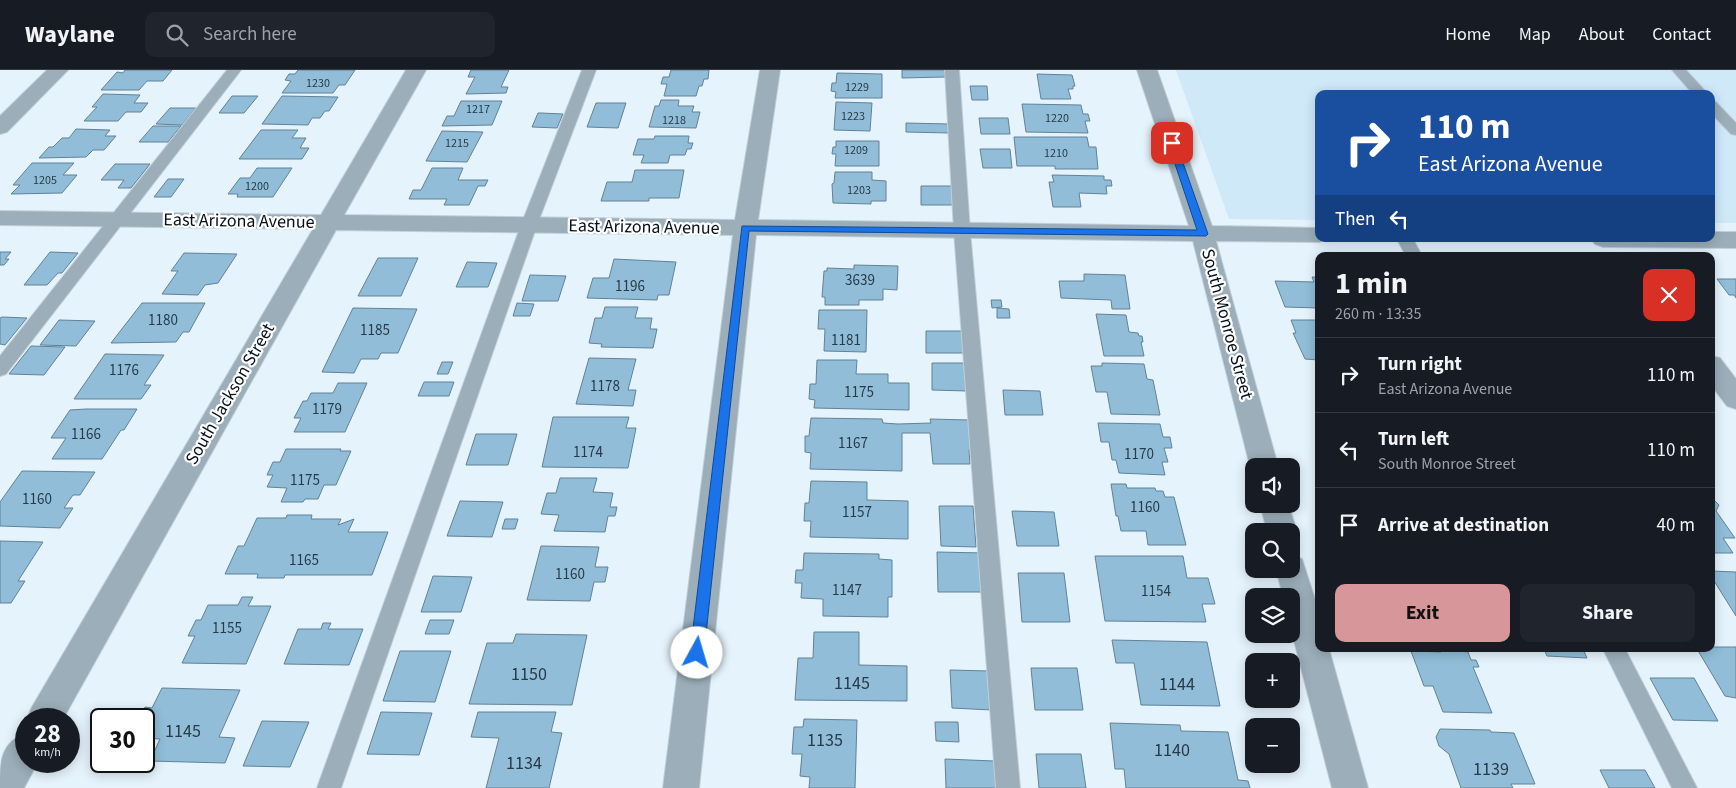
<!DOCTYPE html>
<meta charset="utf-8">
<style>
:root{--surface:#171b24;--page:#20242c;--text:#f1f3f6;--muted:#9ea1a6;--line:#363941;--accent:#d6969a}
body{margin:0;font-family:"Source Sans 3",sans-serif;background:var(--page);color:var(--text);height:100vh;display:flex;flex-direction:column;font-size:19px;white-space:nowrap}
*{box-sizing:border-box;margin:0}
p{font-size:16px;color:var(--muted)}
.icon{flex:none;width:28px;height:28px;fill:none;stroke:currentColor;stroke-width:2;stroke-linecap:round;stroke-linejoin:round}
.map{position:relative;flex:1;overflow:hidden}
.sheet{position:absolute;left:1315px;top:182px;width:400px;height:400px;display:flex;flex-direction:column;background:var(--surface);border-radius:10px;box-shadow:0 2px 12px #0003}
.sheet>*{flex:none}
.guide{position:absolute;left:1315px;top:20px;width:400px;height:152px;border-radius:10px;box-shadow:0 2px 12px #0003;background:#1a4fa0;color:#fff;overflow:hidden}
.controls{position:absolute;left:1245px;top:388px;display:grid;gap:10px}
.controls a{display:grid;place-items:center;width:55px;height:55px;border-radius:10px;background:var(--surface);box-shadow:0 2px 12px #0003;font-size:25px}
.speed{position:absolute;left:15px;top:638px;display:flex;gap:10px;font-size:25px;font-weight:700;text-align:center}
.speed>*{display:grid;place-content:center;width:65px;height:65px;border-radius:50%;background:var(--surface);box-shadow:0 2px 12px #0003;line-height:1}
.speed small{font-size:12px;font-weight:400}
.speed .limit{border:2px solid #111;border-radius:8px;background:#fff;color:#111}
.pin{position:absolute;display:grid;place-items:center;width:42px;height:42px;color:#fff;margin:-21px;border-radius:10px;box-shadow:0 2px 8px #0006}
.me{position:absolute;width:55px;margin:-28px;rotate:6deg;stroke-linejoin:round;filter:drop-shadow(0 0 4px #0008)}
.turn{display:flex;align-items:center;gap:18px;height:105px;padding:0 20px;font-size:22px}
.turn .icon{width:65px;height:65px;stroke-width:2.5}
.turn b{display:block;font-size:35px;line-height:42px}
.then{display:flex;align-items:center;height:48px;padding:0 20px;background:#0003;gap:10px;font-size:19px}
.round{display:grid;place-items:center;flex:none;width:52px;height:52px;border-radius:10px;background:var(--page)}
.summary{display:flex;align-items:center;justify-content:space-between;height:85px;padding:0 20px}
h1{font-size:30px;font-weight:700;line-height:38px}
.primary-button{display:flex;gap:10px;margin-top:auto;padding:10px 20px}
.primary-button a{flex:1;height:58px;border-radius:10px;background:var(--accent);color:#111;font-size:20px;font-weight:700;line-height:58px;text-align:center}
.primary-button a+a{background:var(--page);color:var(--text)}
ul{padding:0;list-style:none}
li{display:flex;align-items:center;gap:15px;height:75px;padding:0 20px;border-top:1px solid var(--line)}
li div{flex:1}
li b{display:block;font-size:19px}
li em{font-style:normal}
header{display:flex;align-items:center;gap:30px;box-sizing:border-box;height:70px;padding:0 25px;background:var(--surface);border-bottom:1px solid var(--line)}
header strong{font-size:24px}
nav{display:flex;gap:28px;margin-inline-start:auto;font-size:18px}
.search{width:350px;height:45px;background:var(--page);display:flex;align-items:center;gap:12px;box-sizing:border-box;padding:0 18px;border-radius:10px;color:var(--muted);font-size:19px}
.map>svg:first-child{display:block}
.built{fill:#cfe9f9}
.building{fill:#91bdd8;stroke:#618297}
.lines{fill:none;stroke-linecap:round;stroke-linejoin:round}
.lane-casing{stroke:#c1cfd8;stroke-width:2}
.street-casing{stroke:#c1cfd8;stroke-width:2}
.lane{fill:#9baeb9;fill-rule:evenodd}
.street{fill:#9baeb9;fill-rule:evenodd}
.route{fill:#1a73e8;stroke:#114b97}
.labels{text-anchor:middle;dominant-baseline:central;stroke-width:4.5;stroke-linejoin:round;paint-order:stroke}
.far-number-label{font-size:12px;fill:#273b48}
.number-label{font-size:15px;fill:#273b48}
.street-label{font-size:18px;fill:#041018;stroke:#fff}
.near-number-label{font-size:18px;fill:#273b48}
</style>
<header>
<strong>Waylane</strong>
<div class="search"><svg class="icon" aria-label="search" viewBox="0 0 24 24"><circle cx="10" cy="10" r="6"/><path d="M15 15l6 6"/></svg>Search here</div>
<nav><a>Home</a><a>Map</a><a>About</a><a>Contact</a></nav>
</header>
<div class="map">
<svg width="1736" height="718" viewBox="0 0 1736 718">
<rect width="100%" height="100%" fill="#e5f3fc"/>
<path class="built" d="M1176 0H1736V153H1711V24H1319V150L1229 149Z"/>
<path class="building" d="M125 0H172L163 11H147L139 20H101L117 2 123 3Z
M298 0H355L345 15H339L333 23H282L291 11 285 10 289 4H295Z
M471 0H509L501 17H508L506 23 466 24 475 7H468Z
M671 0H709L708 9H704L702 16H699L696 26H664L667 14H661L663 7H669Z
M902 0H945V7L902 8Z
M837 3 882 4V28H835L836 22 831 21 832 13H836Z
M1037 4 1072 5 1075 16H1073V19H1068L1071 29H1041Z
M970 16H987L988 30H972Z
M103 24 140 25 134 33H148L141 42H126L118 51H84L97 37H92Z
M232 26H258L244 43H219Z
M282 26 338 27 329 41H325L320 48H312L308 55 262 54Z
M661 30H679L678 36H694L692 42H700L696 58 649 57 655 36H659Z
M461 31H502L492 55 442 56 447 46H454Z
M836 32 872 33 870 61 834 60Z
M596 33H626L618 58 587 57Z
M1022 34 1081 35 1083 44H1088L1090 51H1085L1088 63 1026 62Z
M170 38H196L182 55 156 54Z
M538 43H541L563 44 557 58 532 57Z
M979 48H1008L1010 64H981Z
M906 53 949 54V63L906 62Z
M153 56H181L168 72H139Z
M76 59 110 60 105 66H116L104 80H93L86 87 39 88 49 77H53L62 68H69Z
M261 60H298L292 68H306L300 78H309L302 89H239Z
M442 61 483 62 467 92 426 91Z
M655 66H689L688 73H693L691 79H687L685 85H670L668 93H641L644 85H633L638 69H654Z
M1014 67H1087L1089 77H1096L1098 99H1055V96H1017Z
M836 71H879V96H835L836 84H832L833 77H836Z
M980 79H1010L1012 98H983Z
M32 93H74L63 105H77L62 123 11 124 20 115H13Z
M115 94H150L131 118H118L124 110H101Z
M257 98H292L273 127H237L238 124H228L240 108H250Z
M432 98H463L458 110H488L485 116H478L469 135H444L447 129H409L413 120H421Z
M635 100H684L679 128H649V131H601L607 112H632Z
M835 102H872V110L886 111V131H871V134L833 133 832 114 834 113Z
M1052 105 1104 106V110H1111L1112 116H1106L1107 124 1079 123 1081 137H1053L1049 112H1054Z
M168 109H184L171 127H154Z
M921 116H954L956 135H921Z
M0 182H11L5 189H9L4 195H0Z
M50 182 78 183 62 203H58L47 215H24Z
M184 183 237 184 218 213 205 215 198 225 162 224 178 201H171Z
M378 188H418L401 226H358Z
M614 189 676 192 669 225H658L657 230 587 228 593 208H609Z
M467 192 497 193 488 217H456Z
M854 195 898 196 897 220 883 219V230H859V235H825V227H822L824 201H827V198L854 199Z
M1084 204 1125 205 1130 239H1112L1111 230 1061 228 1059 211H1084Z
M530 205 566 206 558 231H522Z
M1312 207H1319V238L1285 237 1275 211 1314 212Z
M1717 209H1736V228L1734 225H1729Z
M991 230H1001L1002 237 992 238Z
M142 233H205L189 262H183L176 272 111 273Z
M517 233 534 234 530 246H513Z
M605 237H638L635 248H652L650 259H657L653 278 601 277 602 274 589 273 595 248H602Z
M353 238 417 239 398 283H381L378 289H361L354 303 322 302Z
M997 238 1009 239 1010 248H997Z
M819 240H867L866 282 824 281 825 259H818Z
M1096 244 1126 245 1129 262 1138 263 1139 266H1142L1143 272H1141L1144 286H1104Z
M2 247 27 248 5 275 0 274V248Z
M59 250 95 251 76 276 40 275Z
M1291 250H1319V290L1305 289 1293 263H1296Z
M926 261H963L971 283H926Z
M31 276 65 277 44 305 9 304Z
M105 284 164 285 144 315H151L141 329H74Z
M589 288 636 289 628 320H636L633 336 576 334Z
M817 290H857L856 304H888V313H909V340L814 338 815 330 809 329 810 314H816Z
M442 292H453L448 304H437Z
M932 293H965L967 321 932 320Z
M1102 293 1144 294 1147 309 1153 310 1160 345 1111 344 1107 322H1096L1091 296H1102Z
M424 312H454L449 326H418Z
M338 313H367L345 362H294L301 348H294L303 331H307L311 323H333Z
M1003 320 1040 321 1043 345H1005Z
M86 339H137L124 360H121L102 389H52L66 368H51L70 340Z
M553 347H629L626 358H636L628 398 542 397Z
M811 348 882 349 883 353 898 354 931 353 930 349 969 350 971 380H969L970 394H933L930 363H902V401L810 399 811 383 805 382V366H809Z
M1098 353 1160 354 1163 367H1170L1172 378H1164L1168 392H1162L1165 405 1119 403 1116 390H1112L1109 372H1101Z
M476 364H517L508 395H466Z
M286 379H341L340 381H351L336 415H324L318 429H305L303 432H281L287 418 267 417 273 405H267L273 392H280Z
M22 401 95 402 80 425H73L64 438H73L60 458 0 456V432Z
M560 408H597L593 422 613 423 610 437H617L615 446H608L605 462 554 461 559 445 541 444 547 423H556Z
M811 411 867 412V430L908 431V469L810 467 811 451H804L805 433H809Z
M1111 414H1126L1127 418H1155L1156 421H1163L1165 427H1174L1186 475H1148L1146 461H1121L1118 446H1116Z
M1711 427 1719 435 1716 441 1735 468H1723L1733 483H1711Z
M460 431 503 432 492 467 447 466Z
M939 436H973L976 477 941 476Z
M1012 441 1054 442 1059 476H1017Z
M287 445H312L311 449H341L338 455 354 449 348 462H388L372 505H285L284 508H257L258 504H225L238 476H244L257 448H286Z
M505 449H518L515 459H502Z
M0 471 43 472 18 511H25L11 533H0Z
M541 476 599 477 595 497H608L605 512H594L590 531 527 530Z
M937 482 984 483 986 522H938Z
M804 483 879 484V489L892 490V527H888V547L823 546V529L801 528 802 513H795L796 500H803Z
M1095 486H1183L1187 508H1208L1215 534H1202L1206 552 1105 551Z
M1711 501 1736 502V546L1711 506Z
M1018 503H1064L1070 552H1022Z
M433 506 472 507 461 542H421Z
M242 527H253L248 536H271L246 594 182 593 195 566H188L196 550H201L208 535H238Z
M430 550H454L449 564H425Z
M323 553H331L328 559H363L349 595 284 594 298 559H321Z
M814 562H859V595L907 596V631L795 630 798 588H813Z
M516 564 587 565 572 635 469 634 487 573H513Z
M1112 570 1207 572 1220 636 1141 635 1134 593H1116Z
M1711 577H1736V628L1725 626 1697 579H1711Z
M1444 579 1468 582 1471 590H1476L1479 597H1473L1492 643 1443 642 1433 616H1424L1411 581 1441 582Z
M1544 579H1583L1587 588 1547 586Z
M400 581H451L435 632 383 631Z
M1031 598H1077L1083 640H1035Z
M950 600 989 601 992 640 952 638Z
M1650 608H1694L1718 651 1673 650Z
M162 618 240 620 219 667 235 668 225 693 150 691 160 669 144 668 145 651 139 649 145 637 152 638Z
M381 642 432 643 419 685 367 684Z
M478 642H556L551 662 562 663 549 718H486L499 668 471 667Z
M804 649 857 650 855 718H809L810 707 800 706 802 684H792L794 657H803Z
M262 651 309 652 290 697 243 696Z
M935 652H958L959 672 936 671Z
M1110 653 1180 655 1181 661 1228 662 1238 710 1248 711 1250 718H1126L1124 699H1115Z
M1440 659 1490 660 1491 662 1514 663 1535 714H1511L1513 718H1461L1449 684 1439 676 1436 667Z
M1036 684H1081L1086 718H1039Z
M945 689 994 691 996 718H946Z
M1600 700H1645L1655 718H1609Z"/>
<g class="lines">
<g class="lane-casing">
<path id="lane" d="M227 0H241L6 304 0 306V286Z
M582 0H596L537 155 341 718H317L521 155Z
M945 0H959L970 161 1020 718H996L954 161Z
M1672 0H1686L1708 24H1693Z
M1711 31 1716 32 1736 53V65L1731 64 1711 43Z
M1397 169H1413L1422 186H1406Z
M1603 579H1625L1697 718H1672Z"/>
</g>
<g class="street-casing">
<path id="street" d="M47 0H68L7 62 0 64V46Z
M406 0H426L344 145 735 150 760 0H780L758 150 1189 156 1137 0H1157L1212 156 1319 158V169H1328L1319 172 1216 171 1278 396H1254V404L1250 396 1193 171 756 165 699 718H663L733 165 336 160 63 649H27L32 637 313 159 0 155V141L321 145Z
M1711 162H1736V178L1603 177 1595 174 1591 169H1711Z
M1711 286 1720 288 1736 309V339L1727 336 1711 315Z
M1260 434H1288L1297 461 1293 470 1291 461H1267Z
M1291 485 1302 489 1319 542V579H1329L1368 718H1332L1291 559V526H1283L1276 499H1291Z
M26 663V691L38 692 24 718H0C0 693 0 673 26 663Z"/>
</g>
<use href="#lane" class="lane"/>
<use href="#street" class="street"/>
</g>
<path class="route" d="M1172 70 1176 73 1208 164 1206 166 749 161 704 583 702 587 697 589 692 587 690 583 742 156 1197 160 1168 73Z"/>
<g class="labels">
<g class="far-number-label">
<text x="318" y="13">1230</text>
<text x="857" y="17">1229</text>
<text x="478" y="39">1217</text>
<text x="853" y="46">1223</text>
<text x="1057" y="48">1220</text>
<text x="674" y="50">1218</text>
<text x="457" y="73">1215</text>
<text x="856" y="80">1209</text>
<text x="1056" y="83">1210</text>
<text x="45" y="110">1205</text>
<text x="257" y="116">1200</text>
<text x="859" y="120">1203</text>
</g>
<g class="number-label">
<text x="860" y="210">3639</text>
<text x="630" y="216">1196</text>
<text x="163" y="250">1180</text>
<text x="375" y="260">1185</text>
<text x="846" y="270">1181</text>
<text x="124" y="300">1176</text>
<text x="605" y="316">1178</text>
<text x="859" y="322">1175</text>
<text x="327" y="339">1179</text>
<text x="86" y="364">1166</text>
<text x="853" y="373">1167</text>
<text x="588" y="382">1174</text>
<text x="1139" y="384">1170</text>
<text x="305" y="410">1175</text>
<text x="37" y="429">1160</text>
<text x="1145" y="437">1160</text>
<text x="857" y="442">1157</text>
<text x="304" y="490">1165</text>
<text x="570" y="504">1160</text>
<text x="847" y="520">1147</text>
<text x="1156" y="521">1154</text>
<text x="227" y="558">1155</text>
</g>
<g class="street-label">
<text transform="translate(239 151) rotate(1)">East Arizona Avenue</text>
<text transform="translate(644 157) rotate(1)">East Arizona Avenue</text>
<text transform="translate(1227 254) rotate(75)">South Monroe Street</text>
<text transform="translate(230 324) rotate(-60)">South Jackson Street</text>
</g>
<g class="near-number-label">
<text x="529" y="604">1150</text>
<text x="852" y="613">1145</text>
<text x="1177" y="614">1144</text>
<text x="183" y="661">1145</text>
<text x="825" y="670">1135</text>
<text x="1172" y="680">1140</text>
<text x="524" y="693">1134</text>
<text x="1491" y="699">1139</text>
</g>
</g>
</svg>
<div class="controls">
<a><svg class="icon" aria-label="sound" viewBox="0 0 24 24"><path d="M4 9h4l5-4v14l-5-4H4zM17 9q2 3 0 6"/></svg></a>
<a><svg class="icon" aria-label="search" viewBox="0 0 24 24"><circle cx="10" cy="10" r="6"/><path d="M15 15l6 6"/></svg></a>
<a><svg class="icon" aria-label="layers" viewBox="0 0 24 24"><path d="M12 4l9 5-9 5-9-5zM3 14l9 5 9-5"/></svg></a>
<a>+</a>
<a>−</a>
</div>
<div class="speed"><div>28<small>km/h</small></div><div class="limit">30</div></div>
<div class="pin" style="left:1172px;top:73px;background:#d93025"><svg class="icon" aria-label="arrive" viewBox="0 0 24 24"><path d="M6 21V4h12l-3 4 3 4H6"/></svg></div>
<svg class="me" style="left:697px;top:583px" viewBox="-20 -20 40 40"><circle r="19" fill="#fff"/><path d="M0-13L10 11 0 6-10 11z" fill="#1a73e8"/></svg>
<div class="guide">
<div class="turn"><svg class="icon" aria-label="right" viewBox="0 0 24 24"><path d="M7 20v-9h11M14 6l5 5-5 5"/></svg><div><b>110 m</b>East Arizona Avenue</div></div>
<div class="then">Then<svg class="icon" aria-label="left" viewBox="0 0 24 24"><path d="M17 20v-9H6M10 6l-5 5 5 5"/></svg></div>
</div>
<section class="sheet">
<div class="summary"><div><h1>1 min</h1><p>260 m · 13:35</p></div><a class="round" style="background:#d93025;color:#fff"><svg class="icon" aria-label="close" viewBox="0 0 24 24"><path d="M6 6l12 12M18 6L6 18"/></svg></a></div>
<ul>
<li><svg class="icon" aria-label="right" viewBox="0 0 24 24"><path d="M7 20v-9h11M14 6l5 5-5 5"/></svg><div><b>Turn right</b><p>East Arizona Avenue</p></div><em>110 m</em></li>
<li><svg class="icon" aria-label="left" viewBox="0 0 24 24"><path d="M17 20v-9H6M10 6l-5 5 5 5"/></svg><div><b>Turn left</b><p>South Monroe Street</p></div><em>110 m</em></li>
<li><svg class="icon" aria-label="arrive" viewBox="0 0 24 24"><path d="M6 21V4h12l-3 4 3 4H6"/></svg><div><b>Arrive at destination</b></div><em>40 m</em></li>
</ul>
<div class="primary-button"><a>Exit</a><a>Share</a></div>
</section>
</div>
